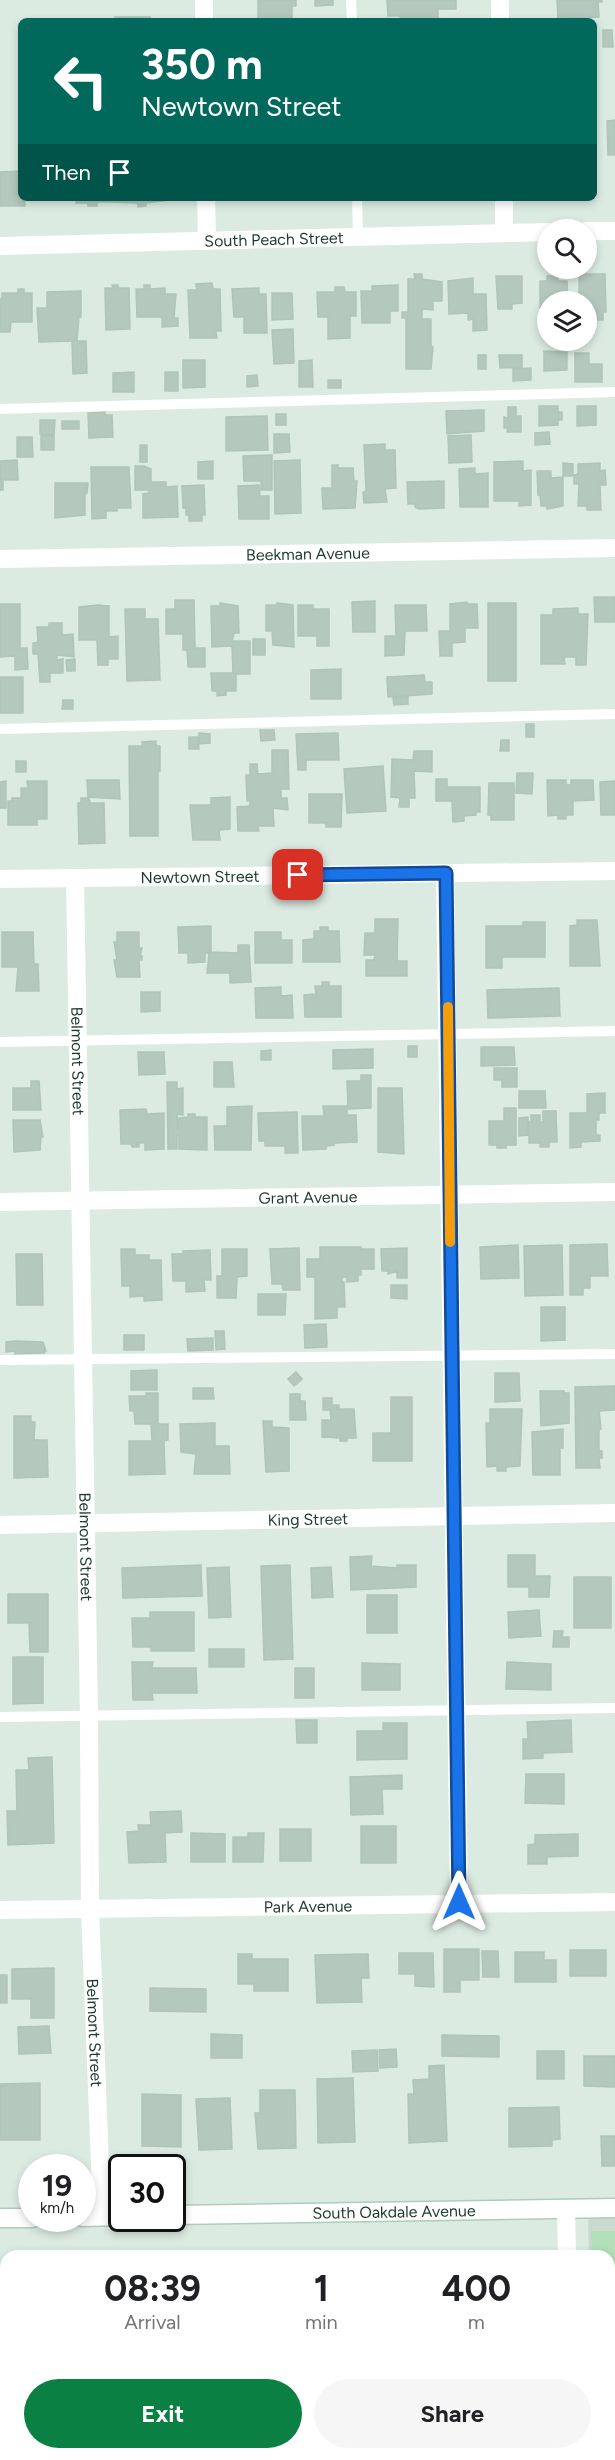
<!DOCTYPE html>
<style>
:root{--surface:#fff;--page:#f6f6f6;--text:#202124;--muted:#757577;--accent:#0b8043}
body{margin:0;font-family:Figtree,sans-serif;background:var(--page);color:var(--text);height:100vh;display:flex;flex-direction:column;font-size:22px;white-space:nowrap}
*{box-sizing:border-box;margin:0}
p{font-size:20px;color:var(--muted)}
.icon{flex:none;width:33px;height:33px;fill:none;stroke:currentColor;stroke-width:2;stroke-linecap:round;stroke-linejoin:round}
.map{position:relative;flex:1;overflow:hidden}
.drawer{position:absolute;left:0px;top:2250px;width:615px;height:210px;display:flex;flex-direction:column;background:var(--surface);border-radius:18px 18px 0 0;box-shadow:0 3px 9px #0003}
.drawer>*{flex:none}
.hud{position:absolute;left:18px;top:18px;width:579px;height:183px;border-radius:9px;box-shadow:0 3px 9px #0003;background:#00695c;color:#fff;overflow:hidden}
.fabs{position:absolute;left:537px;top:219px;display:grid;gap:12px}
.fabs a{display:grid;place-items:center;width:60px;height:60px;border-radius:50%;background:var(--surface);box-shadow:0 3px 9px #0003;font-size:30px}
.speed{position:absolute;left:18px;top:2154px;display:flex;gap:12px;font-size:30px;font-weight:700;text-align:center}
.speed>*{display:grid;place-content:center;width:78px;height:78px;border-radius:50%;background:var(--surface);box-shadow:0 3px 9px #0003;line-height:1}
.speed small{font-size:15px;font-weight:400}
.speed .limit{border:3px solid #111;border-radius:9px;background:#fff;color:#111}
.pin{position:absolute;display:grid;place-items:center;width:51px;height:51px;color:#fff;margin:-26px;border-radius:12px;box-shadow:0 3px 9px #0006}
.me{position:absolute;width:66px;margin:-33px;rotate:0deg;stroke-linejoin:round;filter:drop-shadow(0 0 4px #0008)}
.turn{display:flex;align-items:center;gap:21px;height:126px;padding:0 24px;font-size:27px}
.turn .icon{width:78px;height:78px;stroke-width:2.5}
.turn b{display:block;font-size:42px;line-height:51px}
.then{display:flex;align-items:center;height:57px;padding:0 24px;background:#0003;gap:12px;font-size:22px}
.eta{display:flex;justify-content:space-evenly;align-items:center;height:102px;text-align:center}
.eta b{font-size:36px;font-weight:700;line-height:42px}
.primary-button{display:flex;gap:12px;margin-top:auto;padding:12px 24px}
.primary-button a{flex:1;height:69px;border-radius:36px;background:var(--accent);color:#fff;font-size:24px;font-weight:700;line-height:69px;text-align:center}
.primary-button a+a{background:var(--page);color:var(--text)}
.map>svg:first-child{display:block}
.built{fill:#cadad1}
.green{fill:#b2dfb7}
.building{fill:#b4c8bd;stroke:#aec5b8;stroke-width:1.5}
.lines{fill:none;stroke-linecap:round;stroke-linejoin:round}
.secondary-casing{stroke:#aeccbc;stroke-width:21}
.lane{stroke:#fff;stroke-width:10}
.street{stroke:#fff;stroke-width:18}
.secondary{stroke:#fff;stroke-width:18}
.route-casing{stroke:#114b97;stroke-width:15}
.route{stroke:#1a73e8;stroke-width:10}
.slow{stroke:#f59e0b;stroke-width:10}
.labels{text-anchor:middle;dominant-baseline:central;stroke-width:4.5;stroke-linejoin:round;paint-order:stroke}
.street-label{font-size:16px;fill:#1d3b2e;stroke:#edf7f0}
</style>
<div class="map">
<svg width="615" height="2460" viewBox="0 0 615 2460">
<rect width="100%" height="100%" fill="#dcebe2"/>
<path class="built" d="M615 2215V2460H592V2454H609V2256H589L588 2216Z"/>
<path class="green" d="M591 2231H615V2418H609V2256H592Z"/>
<path class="building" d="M258 0H296V6H292V21H258Z
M315 0H333V5L315 6Z
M387 0H456V9H438V21H401L400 16H388Z
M557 0H602V2H598L599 17 558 19Z
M115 17H150V21H115Z
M603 30H612L613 47H603Z
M615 120V155H608L607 121Z
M21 171V198H24L25 206H0V172Z
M76 198H109V202H97V206H88V203H76Z
M110 198H169V200L146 203V206L138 207V203L110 202Z
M414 274H422V279L442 282V301H433V310L422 309V319H431V347H433L431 369H406V319L408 318H402V312H408V279H415Z
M579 274H605L606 312H603V320H586V302H579Z
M496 276H522V303L512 304V309H498Z
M547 276H558V281H567L568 302H548V314H540V281H547Z
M473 278V294H486L487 330 473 331V319L468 320V313L449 314 448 281Z
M212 283 213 289H220L221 331H216L217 338H190L188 290H197L196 284Z
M112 285H118V288H129L130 329 106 330 105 288H113Z
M144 285H150V289L165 288V294H176L174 318H178V326L162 327V317H137L136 289H144Z
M398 285V311H390V323H362L361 291H372V286Z
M335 287H344L345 292H356V316H350V338L328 339V317H318L317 292H335Z
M259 288V294H266L267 333H244V317H234L232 289Z
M18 289H24V293H32V322H11L10 332H0V299H2V293H18Z
M81 291V317H79L77 341H86L87 373 73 374 72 341 39 342 37 308H47V292Z
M272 293H292L293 319 272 320Z
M293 329 294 363 274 364 272 330Z
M544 351 567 352V370L544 371Z
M575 353H589V364H602V382H575Z
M478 355H486V369H478Z
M499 355H522V367L500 368Z
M183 360H205V387L183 388Z
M312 360 313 387H299V361Z
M531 368V380L513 381V369Z
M134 372V392H113V373Z
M165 372H178V391H165Z
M257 375 258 386 247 387V376Z
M328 380H341V388H328Z
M539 406H558V412H562V420H558V425L539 426Z
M577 406H596V425L577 426Z
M508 407H516V416H521V432H507L508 428H504V417L508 418Z
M484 410V431L447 434 446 411Z
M105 412V415H112L113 437 89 438 88 413Z
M276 414H286V425H276Z
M267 416 268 450 226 451V417Z
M40 420H55L54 435 40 434Z
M62 421H79V429H62Z
M549 432 550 444 535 445V433Z
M274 434H289L290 452 274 453Z
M41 435 54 436V450H41Z
M471 435 472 462 449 463 448 436Z
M17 437H32L33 457H17Z
M385 444V450H395L396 488 385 489 387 502 364 503 363 492 366 491 364 445Z
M140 445H147V462H140Z
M272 455V490H261V481H244L243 456Z
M17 460 18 480H3V490H0V461Z
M300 460 301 513 275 514 274 461Z
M213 461V479H198V462Z
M523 461V471L531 470V505L519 506V501H494V462Z
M563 463 573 464V476H563Z
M600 463V471L605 470 606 485H600L601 510H587V506H578L579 484H574V475L578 474V464Z
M332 465H338V468H353L354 481H357L355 508 323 509 322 488H332Z
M135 466H144L151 469V482H166V487L177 486 178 517 143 518V494L149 493V490H135Z
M91 467H129L131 508H117V511H106V518L92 519Z
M475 468V474L488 473V507H460L459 469Z
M537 471H551V478L563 477V506L547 509V506H541L540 495H538Z
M444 481V508L419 509 415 507V504H408L407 482Z
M55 483H88L87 493 85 494V515L55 518Z
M204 485 205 515H202V521H189V515H186V508H183L182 486Z
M259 485 260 496H269V519H239L238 486Z
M594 597H615V622H595Z
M175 600H194L195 648H205V667H188L187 650H183V634H166V609H175Z
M375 601V632H353L352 602Z
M467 602V604H477L478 628H465V642L452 643V656H440L439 631H450V604Z
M220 603 238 606 239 633H234L232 641H250V674H236V691H226V695L217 696V691H212L211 673H233L232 646 212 647 211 606H220Z
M277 603 293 605 294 647 273 645 272 631H266V605H277Z
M488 603H516V681H488Z
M0 604H20V648H27L28 669 15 670V656L0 657Z
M98 605 109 606V637L118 636V659H108V665H98L97 640H79V607Z
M298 605H313V609H329V646H317V636H298Z
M395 605H426L427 631H405L404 655 385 656V636H396Z
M578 608V614H588L586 665H576V657H564L565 664H541V615H553V609Z
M125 609H145V619H158L160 680 127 681Z
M49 623H62V635L73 634 74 657 57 655V660L63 659V673H50V682H40L38 654H33V643L38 642 37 627H49Z
M253 639H265V655H253Z
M75 659V671H67L66 660Z
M341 669V699H311V670Z
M424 675 425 682H432V694L388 697 387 677Z
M0 677H23V713H0Z
M408 697V704L394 705 393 698Z
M63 700H73V709H62Z
M526 724H534V737H526Z
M260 730H274L275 740 261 741Z
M199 733 210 734V743L199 744Z
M338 733 339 760H306V770H298L296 734Z
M189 737H198L199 749H189Z
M501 740H509V751H500Z
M156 741V746H160V771H158V836H130L129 746H142V742Z
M272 750H288L289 789H281V798H287L288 810 273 808 274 826H258L259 831H238L237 807 250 806V801H247L246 775H250V764H257L258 774 272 773Z
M414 751H432V772L414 771 415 798H409V807H399L400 798 391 797 392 759 413 760Z
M16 761H26V772H16Z
M383 766 386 811 347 813 344 769Z
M517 773H533L532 794 516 793Z
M436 779H447V787H480V812H476V815L464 816V821L453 822 452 801H436Z
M87 780H119L120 799 88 797Z
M547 780H566V785H571V780H593L594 800 573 801V815H566V819H558V815L548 816Z
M6 781V808H0V782Z
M27 781H47V819H37V825H8V801H12V798H21V788H28Z
M615 781V815H601L600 782Z
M489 783H514V820H491V815H488Z
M309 794H342L341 827H326V823H309Z
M230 797V829L219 830 220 840H193L190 805H211V798Z
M81 798H89L90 803H104L105 843 79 844 78 803H81Z
M375 919H398L397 961H407V976H366V960H374L375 955H364L365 933H375Z
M577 920H597L600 966H570V926L577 925Z
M523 922H545V957H502V968H486V926H523Z
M211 926V952L238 953V945H249L251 982 230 983V973H207L209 953H205V962L188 963V953H179L178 927Z
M320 927H328V931H339L340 962H303V940L314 939V931H320Z
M2 932H33L34 964H38L39 991H16L18 967H2Z
M117 932H139V948H142L140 956H142V960H139L140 977H117L114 960H117L114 942H117Z
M255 932H281V940H292V963H255Z
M322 982H329V986H341V1017H305L304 995 316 994 315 986H322Z
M281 987V996L292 995 293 1018H256L255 988Z
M559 988 560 1016 488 1018 487 990Z
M141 992H160V1011L141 1012Z
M408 1046H417V1057H408Z
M481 1047H514L515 1065 481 1066Z
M373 1049V1068L333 1069V1050Z
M271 1050V1060H261V1051Z
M138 1052H164L165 1074 139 1075Z
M214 1062H232L234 1087H214Z
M494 1068H517V1087H502V1080H494Z
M361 1075H371V1108L347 1109V1115H356L357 1142 334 1143V1145L326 1146V1149L303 1150 302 1116H324L323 1106H348L347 1081H361Z
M31 1081H39L41 1110H13V1088H31Z
M167 1082H177V1089L183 1088V1115L177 1114 178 1130 179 1118 188 1117V1114H195V1117H207V1150L179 1149V1135H177V1149H168Z
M378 1088H402L404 1154 378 1152Z
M519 1091H545L546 1108H519Z
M605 1093V1113H599V1120H596V1135H600V1141L581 1142V1147L570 1148V1113H587V1094Z
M252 1106 251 1150H215L214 1126H227V1107Z
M504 1108H516V1145H506V1148H497V1145H489V1121H504Z
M146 1109 147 1114 164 1113V1149L145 1150V1143H139V1147H132L131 1144H121L120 1110Z
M543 1111H556L557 1142H549V1147H540V1143H529V1122H531V1115H540V1122H543Z
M297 1112 298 1153H285V1146H265V1141H259L258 1113Z
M528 1117V1135L519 1136V1118Z
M13 1120H40L43 1137H41L40 1150 14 1152Z
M607 1244 608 1276H590V1288H583V1295H570V1245Z
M518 1245 519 1278 481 1279 480 1247Z
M562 1245 563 1295 525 1296 524 1246Z
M320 1247H361V1249H374V1269H361V1275H358V1281L347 1282V1277H342V1282H344L345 1307H337V1318L315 1319V1277H307V1259H320Z
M299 1248 300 1290H283L282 1284H272L270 1249Z
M407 1248V1278H397V1271L388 1274V1271H382L381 1249Z
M121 1249H135V1255H149V1260H161L162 1300 144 1301V1296L130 1297V1286H122Z
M222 1249H247V1276L237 1277 236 1298H217V1276H222Z
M210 1250 211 1280H204L205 1291 186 1292V1281H173L172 1254H183V1251Z
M16 1254H42L43 1305H17Z
M391 1285H407V1299L391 1298Z
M258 1294H286L285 1315H258Z
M541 1307H565V1340L541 1341Z
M326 1324 327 1347 305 1348 304 1325Z
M215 1331H224L225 1349 216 1350Z
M124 1335H144V1350H124Z
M213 1338V1350L188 1351 187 1339Z
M15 1341 43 1342 46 1351 44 1353 15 1354V1351L6 1352V1342Z
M157 1370V1390H131V1371Z
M296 1372 302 1379 294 1386 288 1379Z
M495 1373H519L520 1401 495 1402Z
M615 1386V1410L599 1411 601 1429H599V1451H602V1458H599L600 1468H576L575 1387Z
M193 1388H213L214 1399H193Z
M540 1391H564V1393H569V1423L541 1426Z
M146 1393H158V1424H168V1440L164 1441 165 1474 129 1475V1441H152L151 1424H135L134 1411H130L129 1396H146Z
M290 1394H300V1401H305L306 1420H290Z
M391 1397H412V1461H373V1433H391Z
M323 1398H332V1405H339V1409H354L356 1438H347V1441H340V1438L322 1437V1420H331L330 1410H323Z
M490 1409H522L520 1466 506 1467V1471H497V1466L487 1467 486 1423H490Z
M14 1416H31V1422H35L34 1440H47L48 1477 14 1478Z
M263 1421H272V1427L289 1428V1471L266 1472Z
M215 1423V1446H229L230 1474H194L196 1454 181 1452 180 1424Z
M563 1429V1448H560V1475H533L532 1432Z
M508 1555H535V1576H550L549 1597H529V1587H508Z
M372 1556 371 1566 397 1568V1565H416V1587L351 1590 350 1557Z
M201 1565 202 1596 123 1598 122 1568Z
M290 1565 293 1659 264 1660 261 1566Z
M229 1567 231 1617 209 1618 207 1568Z
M331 1567 333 1597 312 1598 311 1568Z
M574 1577H611V1628H574Z
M8 1594H48V1652H30L29 1623H8Z
M367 1595H397V1633H367Z
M539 1610 541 1636 509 1638 508 1612Z
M150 1612H194V1651H151V1647H133L132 1618H150Z
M554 1631H563L562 1637H569V1647H553Z
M209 1649H244V1667H209Z
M13 1657H43V1703L13 1704Z
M132 1662H153L152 1668H196L197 1693H152L153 1700H133Z
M507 1662 551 1664V1690L506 1689Z
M362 1663 400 1664V1690H362Z
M295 1668H314V1698H295Z
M296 1720H317V1743H297Z
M571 1720 572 1752 543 1753V1758L523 1759V1739H528L527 1722Z
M383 1723H407V1759L357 1760V1731H383Z
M52 1757 54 1843 8 1845 7 1811H17L16 1770H29L28 1758Z
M526 1774H564V1804L525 1803Z
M402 1775V1789H382L383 1814 351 1815 350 1777Z
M181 1811 182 1832 165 1833 166 1862 129 1863 127 1832 139 1831 138 1825H151L150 1812Z
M361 1826H396V1863H361Z
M280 1829H311V1861H280Z
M191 1833 225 1834V1862H191Z
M248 1833H264L263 1862H233V1837H248Z
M578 1834V1856L547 1857V1864H528V1845L535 1844V1835Z
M444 1949H479V1980H460V1992H444Z
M570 1950H606V1976H570Z
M482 1951H498L499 1977H483Z
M515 1952H544V1960H556V1982H515Z
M399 1953H433L434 1987 415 1986V1974H399Z
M238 1954H252V1959H288V1991H254V1984H238Z
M368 1954 369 1978H361L362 2002 317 2003 315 1955Z
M54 1968V2018H31V1999H12V1969Z
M0 1975H7V2003H0Z
M150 1988 206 1989V2012L150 2011Z
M49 2026 51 2053 19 2054 18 2027Z
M211 2034 242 2035V2058H211Z
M442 2035 499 2036V2057L442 2056Z
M396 2049 397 2067 380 2068 379 2050Z
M377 2050 378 2071 353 2072 352 2051Z
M537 2051H564V2079H537Z
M584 2056H615V2087L584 2086Z
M444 2065 447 2141 409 2143 408 2094H414L413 2080 429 2079V2066Z
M353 2078 355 2142 318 2143 317 2079Z
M40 2083V2140H0V2084Z
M260 2090H295L296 2148 258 2149 255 2113H260Z
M142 2094 181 2095V2147L142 2146Z
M230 2098 232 2149 199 2150 196 2099Z
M559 2107 560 2139 552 2140V2146L509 2147V2108Z
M601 2136H615V2166H602Z
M0 2287H6V2347L4 2308H0Z
M609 2428H615V2460H593V2457H600V2454H609Z
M509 2454H533L534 2460H509Z"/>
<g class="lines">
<g class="secondary-casing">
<g id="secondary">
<path id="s8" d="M172 2215 615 2208"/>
<path d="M82 2217 122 2216"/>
<path d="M0 2218H32"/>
</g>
</g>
<path class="lane" d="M351 0 352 21
M357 198 358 237
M0 409 615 392
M0 729 615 714
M0 1042 615 1031
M0 1360 615 1354
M0 1717 615 1708
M0 2410H6"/>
<g class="street">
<path d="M204 0V21"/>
<path d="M500 0V21"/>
<path d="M206 198 207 241"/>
<path d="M504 198V233"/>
<path d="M586 231H615"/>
<path id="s1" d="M0 246 548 232"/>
<path id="s2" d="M0 559 615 548"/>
<path d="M445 873 459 1902"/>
<path id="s3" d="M75 878 89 1716 90 1909 102 2216"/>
<path id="s4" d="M0 879 615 871"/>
<path id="s5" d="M0 1202 615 1192"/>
<path id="s6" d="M0 1525 615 1513"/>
<path id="s7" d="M0 1910 615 1902"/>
<path d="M566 2209 567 2256"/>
<path d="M570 2454V2460"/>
</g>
<use href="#secondary" class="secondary"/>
</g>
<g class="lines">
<g class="route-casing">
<path id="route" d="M298 875 446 873 459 1902"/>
</g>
<use href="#route" class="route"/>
<path class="slow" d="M448 1007 450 1242"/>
</g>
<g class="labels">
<g class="street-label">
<text stroke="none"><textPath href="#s1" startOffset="274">South Peach Street</textPath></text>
<text stroke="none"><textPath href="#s2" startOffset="308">Beekman Avenue</textPath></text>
<text stroke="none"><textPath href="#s4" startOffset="200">Newtown Street</textPath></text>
<text stroke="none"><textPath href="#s3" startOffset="183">Belmont Street</textPath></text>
<text stroke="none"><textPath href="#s5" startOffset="308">Grant Avenue</textPath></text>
<text stroke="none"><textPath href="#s6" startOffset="308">King Street</textPath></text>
<text stroke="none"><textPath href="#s3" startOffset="669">Belmont Street</textPath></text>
<text stroke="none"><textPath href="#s7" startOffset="308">Park Avenue</textPath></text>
<text stroke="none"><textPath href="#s3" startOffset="1155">Belmont Street</textPath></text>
<text stroke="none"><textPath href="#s8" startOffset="222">South Oakdale Avenue</textPath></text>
</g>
</g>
</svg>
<div class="fabs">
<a><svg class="icon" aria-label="search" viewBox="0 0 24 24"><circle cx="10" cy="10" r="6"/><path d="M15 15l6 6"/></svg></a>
<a><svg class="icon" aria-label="layers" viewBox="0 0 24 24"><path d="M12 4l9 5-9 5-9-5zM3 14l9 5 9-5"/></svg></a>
</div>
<div class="speed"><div>19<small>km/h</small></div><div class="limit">30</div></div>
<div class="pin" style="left:298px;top:875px;background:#d93025"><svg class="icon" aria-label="arrive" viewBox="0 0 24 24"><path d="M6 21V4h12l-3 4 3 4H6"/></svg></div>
<svg class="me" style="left:459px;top:1902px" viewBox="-20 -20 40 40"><path d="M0-17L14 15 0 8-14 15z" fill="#1a73e8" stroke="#fff" stroke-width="4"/></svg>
<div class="hud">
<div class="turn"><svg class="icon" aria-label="left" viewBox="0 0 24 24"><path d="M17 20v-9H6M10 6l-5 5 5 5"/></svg><div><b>350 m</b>Newtown Street</div></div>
<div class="then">Then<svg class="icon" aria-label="arrive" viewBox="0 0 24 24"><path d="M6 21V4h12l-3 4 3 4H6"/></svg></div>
</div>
<section class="drawer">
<div class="eta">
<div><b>08:39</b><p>Arrival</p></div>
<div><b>1</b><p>min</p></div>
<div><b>400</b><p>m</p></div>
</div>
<div class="primary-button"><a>Exit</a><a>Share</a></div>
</section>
</div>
